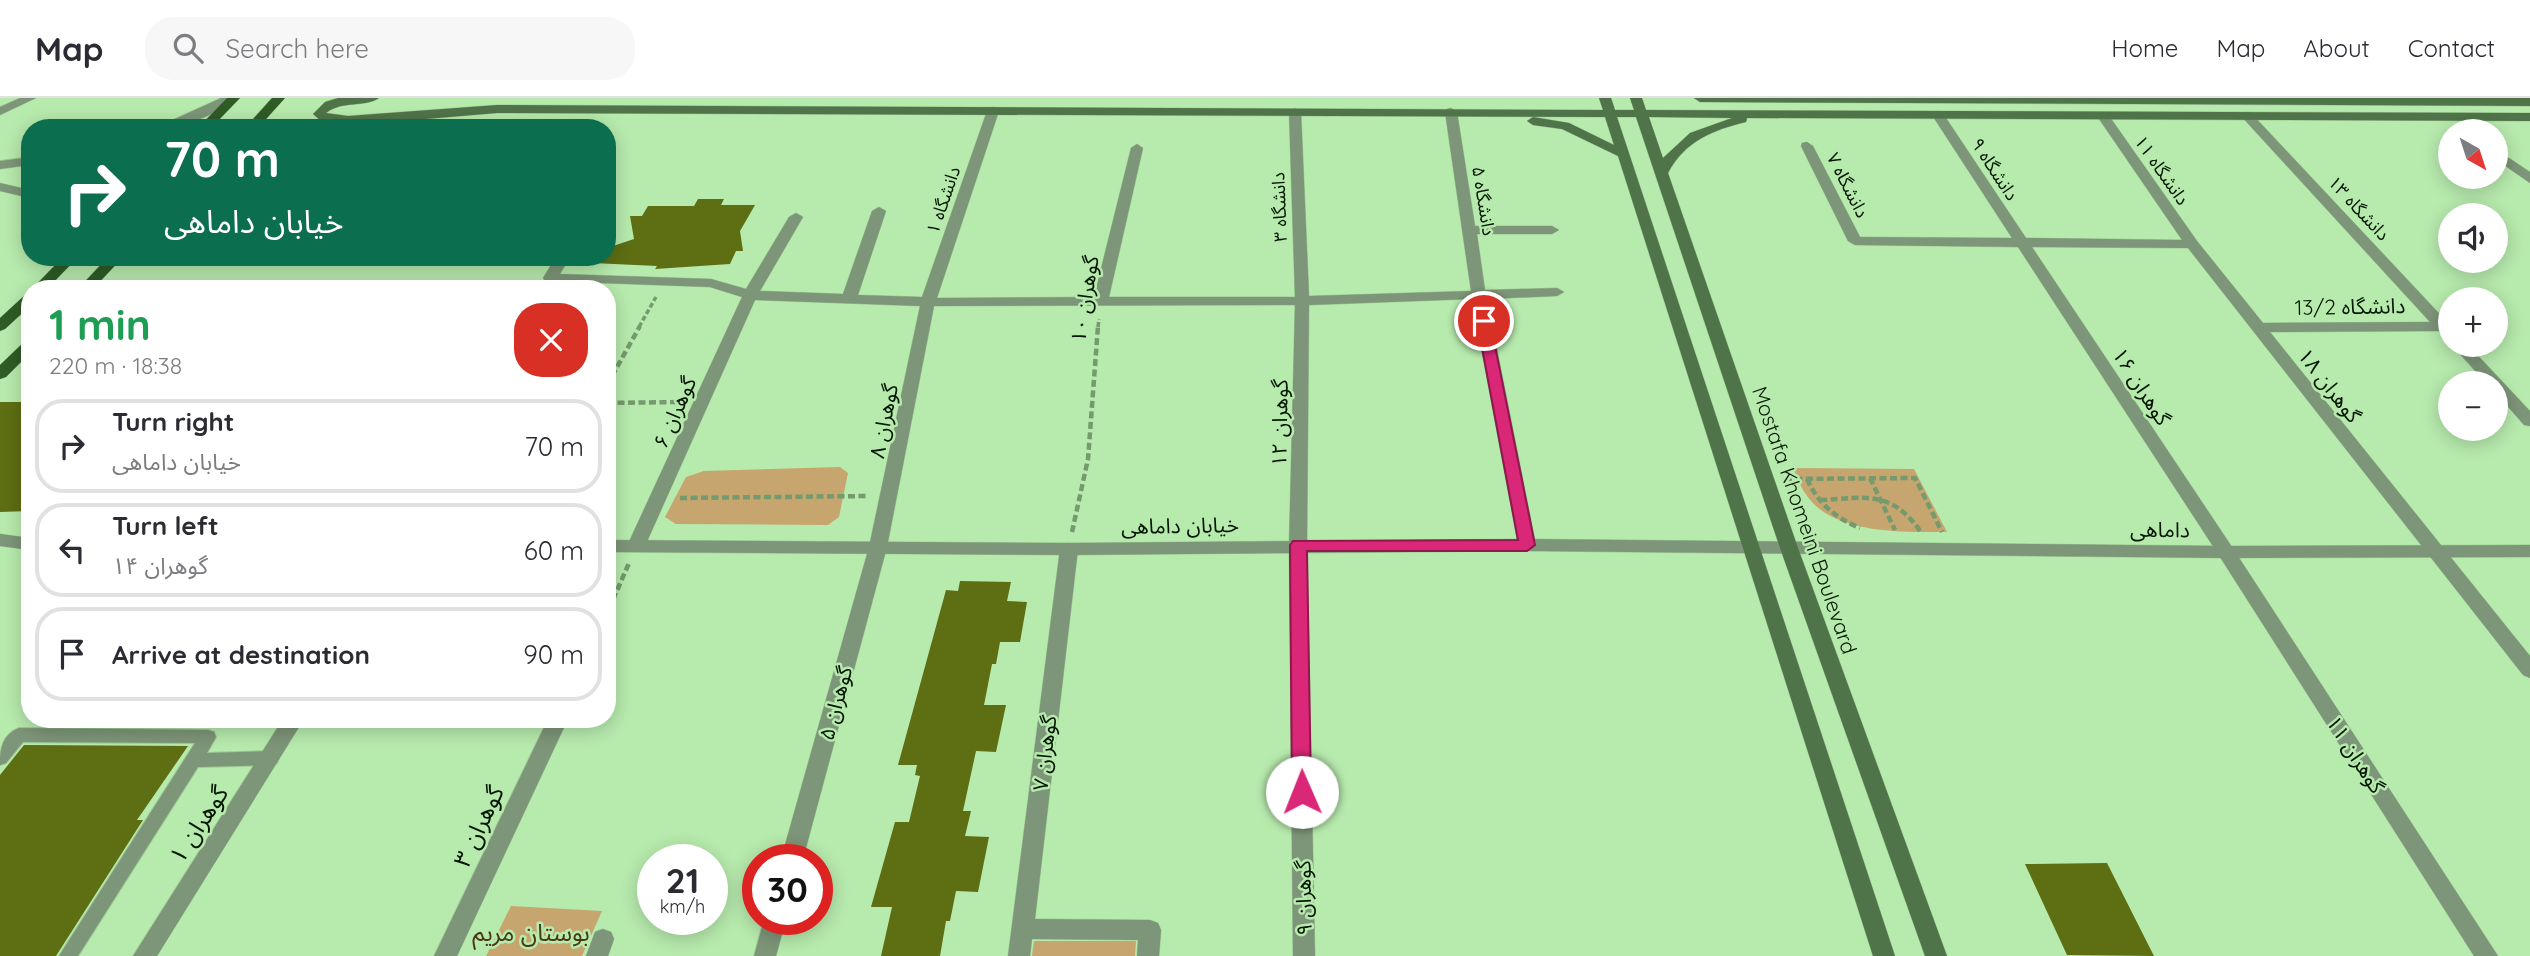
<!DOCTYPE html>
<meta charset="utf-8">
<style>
:root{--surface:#fff;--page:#f7f7f7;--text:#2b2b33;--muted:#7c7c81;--line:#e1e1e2}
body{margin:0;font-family:Quicksand,"Noto Sans Arabic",sans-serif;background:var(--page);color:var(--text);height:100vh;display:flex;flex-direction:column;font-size:26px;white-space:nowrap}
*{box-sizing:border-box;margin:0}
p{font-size:23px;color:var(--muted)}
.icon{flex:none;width:38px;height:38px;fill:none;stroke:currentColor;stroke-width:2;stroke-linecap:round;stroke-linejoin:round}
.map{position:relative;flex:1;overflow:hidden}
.sheet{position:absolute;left:21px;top:182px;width:595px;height:448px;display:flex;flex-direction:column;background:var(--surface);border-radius:28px;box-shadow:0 4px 18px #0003}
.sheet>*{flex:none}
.hud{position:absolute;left:21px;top:21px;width:595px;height:147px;border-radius:28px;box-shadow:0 4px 18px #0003;background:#0b6e4f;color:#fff;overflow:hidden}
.needle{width:46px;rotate:141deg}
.fabs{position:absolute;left:2438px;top:21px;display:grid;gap:14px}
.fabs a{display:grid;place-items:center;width:70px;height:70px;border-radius:50%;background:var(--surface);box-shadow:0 4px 18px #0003;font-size:35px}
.speed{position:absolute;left:637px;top:746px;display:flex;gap:14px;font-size:35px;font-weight:700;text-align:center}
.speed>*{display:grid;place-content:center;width:91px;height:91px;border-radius:50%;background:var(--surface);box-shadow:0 4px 18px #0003;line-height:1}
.speed small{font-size:18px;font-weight:400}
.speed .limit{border:10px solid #d22;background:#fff;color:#111}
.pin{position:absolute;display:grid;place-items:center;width:60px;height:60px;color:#fff;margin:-30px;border:4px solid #fff;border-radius:50%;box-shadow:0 2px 7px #0007}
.me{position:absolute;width:77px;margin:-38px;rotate:359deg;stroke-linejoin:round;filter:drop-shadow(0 0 5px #0008)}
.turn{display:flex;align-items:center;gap:24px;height:147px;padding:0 28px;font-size:32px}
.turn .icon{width:91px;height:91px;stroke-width:2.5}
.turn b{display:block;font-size:49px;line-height:60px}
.round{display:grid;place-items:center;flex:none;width:74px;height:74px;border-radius:28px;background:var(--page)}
.headline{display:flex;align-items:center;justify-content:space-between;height:119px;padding:0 28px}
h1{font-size:42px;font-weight:800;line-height:52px;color:#1e9e55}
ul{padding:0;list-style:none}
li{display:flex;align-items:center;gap:21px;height:94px;margin:0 14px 10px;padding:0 14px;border:4px solid var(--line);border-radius:28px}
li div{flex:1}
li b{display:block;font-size:26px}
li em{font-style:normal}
header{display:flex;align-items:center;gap:42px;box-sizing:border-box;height:98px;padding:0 35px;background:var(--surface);border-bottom:2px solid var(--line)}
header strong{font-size:33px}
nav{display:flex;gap:38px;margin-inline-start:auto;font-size:24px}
.search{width:490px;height:63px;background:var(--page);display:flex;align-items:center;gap:18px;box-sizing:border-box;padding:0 24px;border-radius:28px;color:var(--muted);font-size:26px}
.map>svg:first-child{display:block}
.green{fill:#c6a66e}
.building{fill:#5d6e13}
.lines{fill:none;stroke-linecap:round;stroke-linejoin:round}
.service-casing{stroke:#9bc892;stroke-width:2}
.minor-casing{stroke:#9bc892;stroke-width:1}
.tertiary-casing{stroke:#9bc892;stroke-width:1}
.secondary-casing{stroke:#9bc892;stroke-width:1}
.primary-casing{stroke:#9bc892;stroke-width:1}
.path-far2{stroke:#749a6d;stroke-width:3.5;stroke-dasharray:5 2.5;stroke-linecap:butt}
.path-far1{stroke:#749a6d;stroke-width:4.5;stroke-dasharray:7 3.5;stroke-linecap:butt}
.path{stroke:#749a6d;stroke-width:5;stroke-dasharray:8 4.5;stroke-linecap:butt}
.service{fill:#7d9578;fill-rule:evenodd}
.minor{fill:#7d9578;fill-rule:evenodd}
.tertiary{fill:#7d9578;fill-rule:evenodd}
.secondary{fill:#507449;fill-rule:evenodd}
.primary{fill:#2f5b26;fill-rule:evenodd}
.route{fill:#db2777;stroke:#8e194d;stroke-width:2}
.labels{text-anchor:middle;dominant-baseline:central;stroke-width:5;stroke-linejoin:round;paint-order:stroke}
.far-street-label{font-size:18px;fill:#051603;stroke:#b7eaad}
.street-label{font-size:21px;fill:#051603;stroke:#b7eaad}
.near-street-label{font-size:24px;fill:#051603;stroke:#b7eaad}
.near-park-label{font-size:24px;fill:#4a3713;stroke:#b7eaad}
</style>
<header>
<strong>Map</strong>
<div class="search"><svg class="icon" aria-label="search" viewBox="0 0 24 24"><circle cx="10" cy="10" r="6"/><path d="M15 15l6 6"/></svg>Search here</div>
<nav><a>Home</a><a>Map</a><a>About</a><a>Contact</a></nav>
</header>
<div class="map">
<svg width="2530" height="858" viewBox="0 0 2530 858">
<rect width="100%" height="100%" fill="#b7eaad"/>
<path class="green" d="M840 369 848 375 839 419 828 427 676 426 665 419 686 379 704 373Z
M1793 370 1914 371 1947 434C1904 434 1831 437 1805 395 1800 388 1797 378 1793 370Z
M511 808 602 813 582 858H486Z
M1034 843H1136L1135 858H1032Z"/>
<path class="building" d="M698 101H724L721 107H755L740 133 743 153H736L730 166 655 171 657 168 571 164 581 159H607V150L634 141 630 118H642L648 108H694Z
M0 304H30V413L0 414Z
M960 483 1011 484 1007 503 1027 504 1020 544H1000L996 566H992L984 607H1006L996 654 976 653 963 713H971L965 738 989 739 978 794 956 793 950 823H946L940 858H881L892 809H871L895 724H909L920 678 915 677 917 667H898L946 492 958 493Z
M24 647 188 648 137 722H143L56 858H0V677Z
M2107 765 2154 858 2067 857 2025 766Z"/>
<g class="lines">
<g class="service-casing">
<path id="service" d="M19 630 208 632 214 634 216 639 207 655 271 653 277 655 279 660 277 665 271 667 198 669 78 858H59L195 645 23 644 6 665 0 667C0 651 2 637 19 630Z"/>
</g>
<g class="minor-casing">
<path id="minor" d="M20 0H36L0 17V9Z
M993 9 999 13 937 200 1094 199 1131 50 1137 46 1143 50 1109 199H1295L1289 14 1295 10 1301 14 1309 198 1471 193 1445 14 1447 11 1451 10 1457 14 1475 128H1552L1559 132 1552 136H1477L1485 192 1557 190 1564 194 1557 198 1487 201 1536 447 1533 451H1521L1518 447 1472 201 1309 207 1307 447 1315 858H1293L1289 447 1295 207 934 208 887 449 803 761H781L869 449 920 208 755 202 645 448 642 452H630L627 448 742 199 710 189 545 183 543 180 556 159H570L560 176 711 181 746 191 789 119 796 115 803 119 760 193 843 196 872 113 879 109 886 113 858 197 922 199 987 13Z
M1938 13 1942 14 2026 140 2182 142 2097 18 2103 14 2107 15 2197 143 2263 225 2430 224 2241 18 2247 14 2251 15 2450 227V241L2439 233 2270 234 2530 558V580L2523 577 2188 150 2032 149 2232 449 2498 858H2474L2220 459 2018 149 1855 147 1848 143 1801 48 1802 45 1807 44 1813 48 1860 139 2012 140 1932 17Z
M2509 60 2530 74V85L2504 67V61Z
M2452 247H2468L2530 313V328L2524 327 2496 295V285H2486Z
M1069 445 1075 446 1078 451 1035 821 1150 822 1158 825 1161 832 1159 858H1137L1138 842 1032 841 1030 858H1008L1060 451 1063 446Z
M283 621H304L157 858H133Z
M548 621H568L457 858H434Z
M764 821H786L776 858H754Z
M603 831 611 834 614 841 608 858H586L595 834Z"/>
</g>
<g class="tertiary-casing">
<path id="tertiary" d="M221 0H236C216 18 181 30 155 30Z
M30 59V67L0 71V63Z
M0 85 30 92V100L0 93Z
M0 436 30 440V452L0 448Z
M1527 441 2226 448 2530 447V459L2226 460 1527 453 1069 457 607 454V442L1069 445Z"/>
</g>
<g class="secondary-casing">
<path id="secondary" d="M338 0H379C364 10 343 2 326 15L348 18 497 7 1603 12 1599 0H1611L1615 12H1634L1630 0H1642L1646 12 2530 15V23L1747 20 1746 24C1713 32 1685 43 1668 75L1798 450 1947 858H1925L1780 450 1636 19H1617L1895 858H1873L1618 58 1562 31 1533 27 1527 23 1533 19 1569 25 1614 47 1605 19 497 15 318 30 330 24 321 23 313 16 325 4ZM1649 19 1732 20 1690 35 1663 60Z
M1694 0H2530V8L1700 4Z"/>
</g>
<g class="primary-casing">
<path id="primary" d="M227 0H240L211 30H198Z
M272 0H285L258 30H245Z
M63 159H78L47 191H32Z
M108 159H123L93 191H78Z
M30 196V208L5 231 0 233V220L25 197Z
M30 241V255L6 279 0 281V267L25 243Z"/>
</g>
<path class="path-far2" d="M639 229 656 199
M1098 229 1099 221"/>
<path class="path-far1" d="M607 287 640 228
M607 305 679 304
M1870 380 1895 432
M1785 381 1915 380 1942 434
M1807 381C1818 405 1835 420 1860 430
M680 400 867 398
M1820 402C1867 400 1890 391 1921 434
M1072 434 1088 361 1098 228
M609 511 629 465"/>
<path class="path" d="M607 517 610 509"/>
<use href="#service" class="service"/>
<use href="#minor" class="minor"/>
<use href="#tertiary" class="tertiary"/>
<use href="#secondary" class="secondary"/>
<use href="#primary" class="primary"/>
</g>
<path class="route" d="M1484 219 1490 223 1535 447 1527 453H1307L1311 694 1308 699 1302 702 1295 699 1292 694 1290 447 1293 443 1518 442 1477 223Z"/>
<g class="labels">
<g class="far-street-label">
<text transform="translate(1995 71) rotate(57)">دانشگاه ۹</text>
<text transform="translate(2162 72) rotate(55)">دانشگاه ۱۱</text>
<text transform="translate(1848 87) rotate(63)">دانشگاه ۷</text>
<text transform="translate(943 102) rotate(-71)">دانشگاه ۱</text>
<text transform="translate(1484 103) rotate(81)">دانشگاه ۵</text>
<text transform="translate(1279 109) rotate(-92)">دانشگاه ۳</text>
<text transform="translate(2359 110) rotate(47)">دانشگاه ۱۳</text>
</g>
<g class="street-label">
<text transform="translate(1084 201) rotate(-81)">گوهران ۱۰</text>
<text transform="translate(2350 208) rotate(-1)">دانشگاه 13/2</text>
<text transform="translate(2330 287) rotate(52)">گوهران ۱۸</text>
<text transform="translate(2142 288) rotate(57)">گوهران ۱۶</text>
<text transform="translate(674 314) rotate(-66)">گوهران ۶</text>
<text transform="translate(883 323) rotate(-79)">گوهران ۸</text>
<text transform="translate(1279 325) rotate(-89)">گوهران ۱۲</text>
<text transform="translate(1805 422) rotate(71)">Mostafa Khomeini Boulevard</text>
<text transform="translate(1180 427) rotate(-1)">خیابان داماهی</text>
<text transform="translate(2160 431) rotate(1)">داماهی</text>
<text transform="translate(835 605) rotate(-75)">گوهران ۵</text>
<text transform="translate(1044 655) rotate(-83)">گوهران ۷</text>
<text transform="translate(2356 656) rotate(57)">گوهران ۱۱</text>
<text transform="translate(1303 800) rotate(-91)">گوهران ۹</text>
</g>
<g class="near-street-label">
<text transform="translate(198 726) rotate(-57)">گوهران ۱</text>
<text transform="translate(478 728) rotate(-65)">گوهران ۳</text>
</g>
<g class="near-park-label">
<text x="531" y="834">بوستان مریم</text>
</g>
</g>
</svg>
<div class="fabs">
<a><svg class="needle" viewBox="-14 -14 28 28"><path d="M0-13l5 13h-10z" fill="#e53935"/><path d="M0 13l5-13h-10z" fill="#7c7c81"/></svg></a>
<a><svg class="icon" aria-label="sound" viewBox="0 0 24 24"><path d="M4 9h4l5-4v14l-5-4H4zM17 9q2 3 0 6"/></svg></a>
<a>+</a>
<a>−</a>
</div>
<div class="speed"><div>21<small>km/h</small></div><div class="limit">30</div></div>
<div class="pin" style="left:1484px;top:223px;background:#d93025"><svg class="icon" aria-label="arrive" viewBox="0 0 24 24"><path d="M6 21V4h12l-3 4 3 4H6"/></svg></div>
<svg class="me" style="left:1302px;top:694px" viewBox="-20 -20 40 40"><circle r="19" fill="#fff"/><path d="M0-13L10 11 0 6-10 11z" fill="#db2777"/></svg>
<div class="hud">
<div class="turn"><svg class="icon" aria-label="right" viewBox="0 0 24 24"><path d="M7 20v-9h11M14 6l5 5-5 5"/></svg><div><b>70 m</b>خیابان داماهی</div></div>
</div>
<section class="sheet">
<div class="headline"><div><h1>1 min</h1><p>220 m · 18:38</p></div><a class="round" style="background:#d93025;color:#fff"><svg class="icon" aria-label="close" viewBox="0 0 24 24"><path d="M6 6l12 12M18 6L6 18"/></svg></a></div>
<ul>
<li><svg class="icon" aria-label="right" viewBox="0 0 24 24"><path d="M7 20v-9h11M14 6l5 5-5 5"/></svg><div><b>Turn right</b><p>خیابان داماهی</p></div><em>70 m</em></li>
<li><svg class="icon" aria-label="left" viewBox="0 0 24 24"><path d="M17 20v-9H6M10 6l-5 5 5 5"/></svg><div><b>Turn left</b><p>گوهران ۱۴</p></div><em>60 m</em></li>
<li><svg class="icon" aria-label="arrive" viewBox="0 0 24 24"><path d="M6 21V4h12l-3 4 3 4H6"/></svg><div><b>Arrive at destination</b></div><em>90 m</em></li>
</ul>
</section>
</div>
